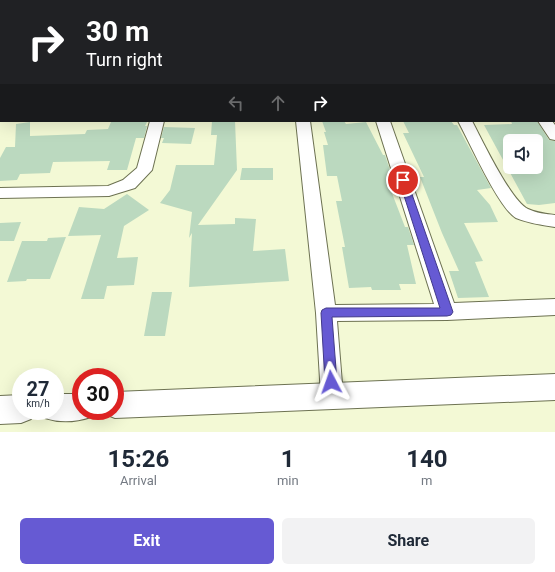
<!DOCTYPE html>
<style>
:root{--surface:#fff;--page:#f2f2f3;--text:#1f2937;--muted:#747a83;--accent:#665ad3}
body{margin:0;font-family:Roboto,sans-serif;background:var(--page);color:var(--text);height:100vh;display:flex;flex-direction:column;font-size:15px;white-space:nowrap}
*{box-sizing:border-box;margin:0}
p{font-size:13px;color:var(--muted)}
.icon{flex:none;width:22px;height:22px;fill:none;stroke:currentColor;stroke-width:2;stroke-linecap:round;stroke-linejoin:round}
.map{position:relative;height:432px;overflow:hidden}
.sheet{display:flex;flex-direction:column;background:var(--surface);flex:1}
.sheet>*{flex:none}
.guide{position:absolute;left:0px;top:0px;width:555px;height:122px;box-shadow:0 4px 16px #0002;background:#202124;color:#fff;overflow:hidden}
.fabs{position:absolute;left:503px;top:134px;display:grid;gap:8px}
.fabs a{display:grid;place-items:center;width:40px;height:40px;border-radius:6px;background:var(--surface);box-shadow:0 4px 16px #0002;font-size:20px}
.speed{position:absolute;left:12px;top:368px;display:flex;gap:8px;font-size:20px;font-weight:700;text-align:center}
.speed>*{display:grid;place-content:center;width:52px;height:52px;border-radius:50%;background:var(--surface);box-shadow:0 4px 16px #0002;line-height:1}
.speed small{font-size:10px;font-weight:400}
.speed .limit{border:6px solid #d22;background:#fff;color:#111}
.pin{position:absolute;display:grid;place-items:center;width:34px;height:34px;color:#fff;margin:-17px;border:2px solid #fff;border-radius:50%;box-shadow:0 1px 4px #0007}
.me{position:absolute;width:44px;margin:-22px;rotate:356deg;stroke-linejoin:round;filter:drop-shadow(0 0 3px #0008)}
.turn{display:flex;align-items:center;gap:14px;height:84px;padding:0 20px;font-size:18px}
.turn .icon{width:52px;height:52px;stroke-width:2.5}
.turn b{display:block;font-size:28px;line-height:34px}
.lanes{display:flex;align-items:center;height:38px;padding:0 20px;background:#0003;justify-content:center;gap:20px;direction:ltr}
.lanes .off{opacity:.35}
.eta{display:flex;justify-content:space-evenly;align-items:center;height:68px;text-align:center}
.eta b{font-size:24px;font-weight:700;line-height:28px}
.action{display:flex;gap:8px;margin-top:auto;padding:8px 20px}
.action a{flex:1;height:46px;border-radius:6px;background:var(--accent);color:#fff;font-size:16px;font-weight:700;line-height:46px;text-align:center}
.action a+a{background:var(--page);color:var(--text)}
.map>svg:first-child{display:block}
.building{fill:#bbd9bf;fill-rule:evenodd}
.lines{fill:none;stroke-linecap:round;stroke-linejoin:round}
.minor-casing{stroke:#6d7252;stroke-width:2}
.tertiary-casing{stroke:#6d7252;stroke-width:2}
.minor{fill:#fff;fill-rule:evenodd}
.tertiary{fill:#fff;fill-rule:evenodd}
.route{fill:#665ad3;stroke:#423a89}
</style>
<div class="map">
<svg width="555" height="432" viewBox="0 0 555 432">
<rect width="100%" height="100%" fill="#f3f9d5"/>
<path class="building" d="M212 121H235L237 170 198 225 235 224V218L256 219 253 251 285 249 289 281 189 287 192 233 189 238 192 212 160 203 170 190 176 165H214L217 135H211Z
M322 121H344L346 124 366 122 383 155H385L396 188H390L405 227H408L414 245H407L416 284H399L401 290H372L371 287 349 288 342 247H345L336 201H342L337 176H327L323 145H328L324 132H326Z
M403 121H451L454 125H457L491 188 477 190 490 205 498 222 464 223 483 261 475 262 489 297 458 298 449 271H459L442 233 420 177H424L403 133H409Z
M511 121H537L549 140 555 141V203L539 205 527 204 484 125 512 124ZM510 141H536V167H510Z
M30 122V136L85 134 87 130 108 129 111 122H147L145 126H147L144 138H136L127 170H107L110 161 53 162 50 173 20 174 17 180 0 181V158L6 147H15L16 124Z
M164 127 195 128 191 144 162 143 164 138H161Z
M242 168H273V180H240Z
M127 194 149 210 124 226 117 258 138 257 134 285 107 286 104 299H81L101 235 68 236 79 207 104 209Z
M21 222 14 241H0V223Z
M66 237 50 279H27L26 281 7 282 22 241H47L48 238Z
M152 292H172L165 336H144Z"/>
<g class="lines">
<g class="minor-casing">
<path id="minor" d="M283 0H293V1H283Z
M452 0H462V1H452Z
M512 0H522L523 1H513Z
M554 2H555V8H554Z
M0 21H1V27H0Z
M554 24H555V30H554Z
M554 77H555V85H554Z
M0 101H1V109H0Z
M150 121H164L152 170 135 188 109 196 0 198V188L108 186 123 180 137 168Z
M296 121H310L335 305 434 304 376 121H390L454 303 555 299V315L447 320 337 321 343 396 340 403 332 407 324 403 321 396 316 313Z
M458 121H472C482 140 511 201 528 209 536 213 546 214 555 215V227C542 225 528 223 516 218 499 209 469 141 458 121Z
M538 121H552L555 125V140L550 139Z"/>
</g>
<g class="tertiary-casing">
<path id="tertiary" d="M555 374V400L115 418 105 414 103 411H115V392Z
M55 394H81V411H94L91 417C76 422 60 423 45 418L42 411H55Z
M21 395V411H34L31 419 21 423 0 424V396Z"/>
</g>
<use href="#minor" class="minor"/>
<use href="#tertiary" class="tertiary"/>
</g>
<path class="route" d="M403 177 407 180 453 312 451 315 447 316 332 317 337 382 336 386 331 388 327 386 325 382 321 313 322 310 326 308H440L399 180Z"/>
</svg>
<div class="fabs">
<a><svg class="icon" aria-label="sound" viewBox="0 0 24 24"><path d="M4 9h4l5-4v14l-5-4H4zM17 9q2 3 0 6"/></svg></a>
</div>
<div class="speed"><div>27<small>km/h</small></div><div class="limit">30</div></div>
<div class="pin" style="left:403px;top:180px;background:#d93025"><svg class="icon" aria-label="arrive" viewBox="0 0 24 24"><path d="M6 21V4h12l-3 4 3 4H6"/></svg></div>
<svg class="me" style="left:331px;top:382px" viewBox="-20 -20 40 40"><path d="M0-17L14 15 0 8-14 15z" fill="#665ad3" stroke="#fff" stroke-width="4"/></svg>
<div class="guide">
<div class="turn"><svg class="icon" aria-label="right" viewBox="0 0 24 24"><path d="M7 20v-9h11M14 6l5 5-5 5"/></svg><div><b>30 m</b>Turn right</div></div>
<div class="lanes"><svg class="icon off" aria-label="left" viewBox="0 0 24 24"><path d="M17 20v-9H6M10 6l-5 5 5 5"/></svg><svg class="icon off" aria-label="ahead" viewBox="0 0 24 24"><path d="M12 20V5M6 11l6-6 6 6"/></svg><svg class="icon" aria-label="right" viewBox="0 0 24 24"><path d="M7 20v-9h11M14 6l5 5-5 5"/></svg></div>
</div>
</div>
<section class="sheet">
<div class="eta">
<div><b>15:26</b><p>Arrival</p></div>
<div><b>1</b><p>min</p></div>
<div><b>140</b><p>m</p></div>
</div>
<div class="action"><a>Exit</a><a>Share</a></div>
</section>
